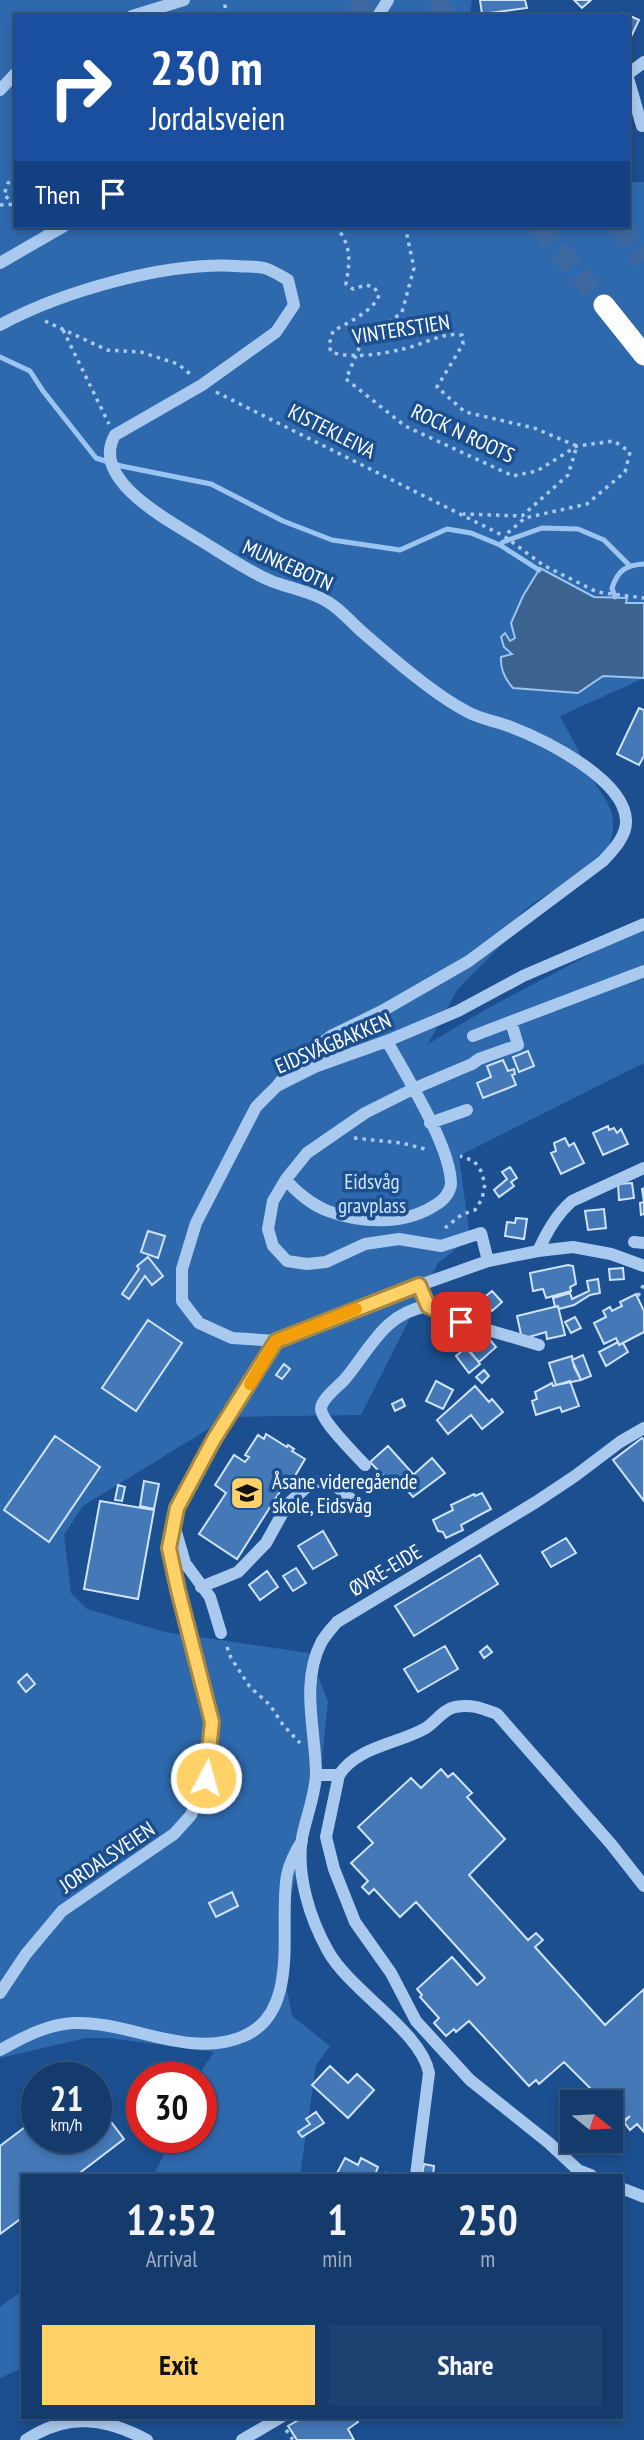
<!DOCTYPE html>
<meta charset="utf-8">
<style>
:root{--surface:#143b6b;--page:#1d4271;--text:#f1f3f6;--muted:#9dadc1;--line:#33557e;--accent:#ffd166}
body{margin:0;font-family:"PT Sans Narrow",sans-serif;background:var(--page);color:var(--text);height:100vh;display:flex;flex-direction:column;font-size:26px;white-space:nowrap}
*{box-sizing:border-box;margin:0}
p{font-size:23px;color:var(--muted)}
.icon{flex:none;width:38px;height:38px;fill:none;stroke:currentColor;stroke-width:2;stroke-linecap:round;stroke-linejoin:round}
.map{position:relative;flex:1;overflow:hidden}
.drawer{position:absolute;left:21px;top:2174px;width:602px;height:245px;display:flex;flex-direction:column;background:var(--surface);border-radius:0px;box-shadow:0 4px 10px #0003,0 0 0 2px var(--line)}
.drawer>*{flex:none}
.hud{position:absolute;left:14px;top:14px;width:616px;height:214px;border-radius:0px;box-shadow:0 4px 10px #0003,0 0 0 2px var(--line);background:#1a4fa0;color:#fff;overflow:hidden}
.needle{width:46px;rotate:108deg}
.fabs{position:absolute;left:560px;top:2090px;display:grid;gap:14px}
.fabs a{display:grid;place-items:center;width:63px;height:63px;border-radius:0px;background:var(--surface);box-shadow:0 4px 10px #0003,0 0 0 2px var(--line);font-size:35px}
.speed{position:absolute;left:21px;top:2062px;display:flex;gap:14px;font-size:35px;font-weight:700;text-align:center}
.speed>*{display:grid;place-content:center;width:91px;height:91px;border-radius:50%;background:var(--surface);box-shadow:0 4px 10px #0003,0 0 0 2px var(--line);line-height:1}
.speed small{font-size:18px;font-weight:400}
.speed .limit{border:10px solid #d22;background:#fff;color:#111}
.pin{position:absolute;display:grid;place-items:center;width:60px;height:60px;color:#fff;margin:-30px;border-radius:14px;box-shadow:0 4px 10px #0006}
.me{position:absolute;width:77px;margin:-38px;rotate:6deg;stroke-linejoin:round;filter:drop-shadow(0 0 5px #0008)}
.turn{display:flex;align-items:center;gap:24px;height:147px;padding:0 21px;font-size:32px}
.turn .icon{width:91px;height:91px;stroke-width:2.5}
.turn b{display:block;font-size:49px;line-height:60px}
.then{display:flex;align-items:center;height:66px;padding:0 21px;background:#0003;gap:14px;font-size:26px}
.eta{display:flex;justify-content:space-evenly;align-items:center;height:119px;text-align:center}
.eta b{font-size:42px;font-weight:600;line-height:49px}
.button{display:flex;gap:14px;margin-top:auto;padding:14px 21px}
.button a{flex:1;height:80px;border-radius:0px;background:var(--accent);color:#111;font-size:28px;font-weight:600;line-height:80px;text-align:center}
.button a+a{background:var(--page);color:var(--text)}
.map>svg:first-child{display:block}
.green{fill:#2e69ad}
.water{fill:#3c6290;stroke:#9cc4f0;stroke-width:2}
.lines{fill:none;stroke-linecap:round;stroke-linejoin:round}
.stream{stroke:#9cc4f0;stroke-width:5}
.building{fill:#4478b7;stroke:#cfe3fa;stroke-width:2}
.highway-tunnel{stroke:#3d69a0;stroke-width:21;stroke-dasharray:21 10;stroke-linecap:butt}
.path{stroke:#a9c9ee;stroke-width:3.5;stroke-dasharray:3.5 5;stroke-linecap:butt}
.minor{stroke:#a9c9ee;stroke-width:12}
.highway{stroke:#fff;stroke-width:21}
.route-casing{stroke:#a68842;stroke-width:18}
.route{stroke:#ffd166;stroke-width:12}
.slow{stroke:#f59e0b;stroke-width:12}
.labels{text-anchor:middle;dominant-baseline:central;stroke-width:7;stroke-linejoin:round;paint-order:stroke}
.street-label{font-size:21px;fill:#fff;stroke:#1b4f8f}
.park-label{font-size:21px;fill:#cfe3fa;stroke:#1b4f8f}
.poi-label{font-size:21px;fill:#fff;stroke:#1b4f8f;text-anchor:start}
</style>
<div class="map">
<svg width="644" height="2440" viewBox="0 0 644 2440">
<rect width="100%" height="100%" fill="#1b4f8f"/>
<path class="green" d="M0 0H472L470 16H16V226H628V182H644V603H626L627 598 594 597 540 568 523 596 511 623 515 638 510 641 501 637 578 693 603 676 644 678 560 716C572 738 584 761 595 783 600 791 608 802 611 811 630 881 512 889 511 935L457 990 428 1044 488 1008 644 926V1063L459 1156 470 1238 438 1263 361 1415 228 1417 83 1506 64 1535 71 1593 87 1609 165 1632 309 1653 328 1701 319 1789 285 1918 284 1974 292 2016 330 2046 316 2065 300 2175H153L174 2137H201V2077H197L214 2052 109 2038H86L0 2058Z
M23 2290V2368L0 2378V2307Z"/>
<path class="water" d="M540 568 594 597 627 598 626 603H644V678L603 676 578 693 513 688C505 679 500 670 501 657L512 654 504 647 501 637 505 633 510 641 515 638 511 623 523 596Z"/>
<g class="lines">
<path class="stream" d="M0 357 30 371 43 391 96 458 121 466 211 484 283 521 332 540 400 550 447 529 471 533 500 545 503 542 542 528 578 529 604 540 629 565
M500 545 539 570
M615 597 612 588C618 570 626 565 644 564"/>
</g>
<path class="building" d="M480 0H525L527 8 482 14Z
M574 0H591L582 8Z
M624 13 639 20 630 39 628 16H623Z
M639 708 644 710V756L639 765 617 754Z
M528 1051 534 1066 519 1072 513 1057Z
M503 1060 508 1071 514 1069 515 1074 512 1075 516 1085 483 1098 477 1083 491 1077 487 1066Z
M608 1126 609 1130 614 1128 617 1133 621 1129 628 1144 603 1155 593 1133Z
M565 1138 569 1146 574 1143 584 1163 561 1174 551 1153 556 1151 554 1143Z
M510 1167 517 1178 511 1182 514 1186 499 1197 494 1190 507 1179 502 1172Z
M632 1183 634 1198 619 1200 618 1184Z
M644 1188V1214L641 1215 640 1203 644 1202 642 1189Z
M604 1209 606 1228 588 1230 585 1211Z
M516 1218 527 1219 524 1239 505 1236 507 1222 515 1223Z
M148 1231 165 1236 158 1258 141 1252Z
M148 1257 163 1276 152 1285 145 1276 129 1299 122 1294 139 1269 137 1266Z
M568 1265 573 1266 576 1284 570 1287 571 1291 546 1298 543 1289 533 1291 530 1273Z
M623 1268 624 1279 610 1280 609 1269Z
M598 1279 600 1293 590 1295 574 1305 559 1309 558 1306 555 1307 553 1298 570 1293 572 1299 589 1291 587 1281Z
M492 1291 502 1302 492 1311 482 1299Z
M636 1294 644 1311V1332L619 1345 616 1338 604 1344 594 1323 606 1317 603 1311 610 1307 612 1311 622 1306 620 1302Z
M480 1300 490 1311 479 1321 469 1311Z
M558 1306 565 1335 547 1339 546 1332 522 1339 517 1316Z
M575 1317 581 1328 571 1333 565 1322Z
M148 1320 182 1343 136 1411 102 1388Z
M483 1332 496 1347 479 1362 465 1347Z
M618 1342 619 1345 623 1343 628 1352 606 1366 599 1352Z
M467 1347 480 1364 469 1373 456 1356Z
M583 1355 591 1376 581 1380 572 1360Z
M572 1356 574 1367 581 1380 556 1385 549 1363Z
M284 1364 290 1369 282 1379 276 1375Z
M484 1370 489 1376 482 1383 476 1377Z
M436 1381 453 1390 443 1409 426 1401Z
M570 1381 579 1406 562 1412 560 1407 536 1415 532 1401 537 1399 535 1392 552 1383 553 1386Z
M475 1386 489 1402 492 1399 503 1412 482 1429 471 1415 448 1434 437 1420Z
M402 1399 405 1406 395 1411 392 1404Z
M266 1434 287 1447 288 1445 294 1449 292 1451 305 1459 292 1481 288 1479 237 1559 199 1534 226 1493 215 1485 234 1455 245 1462 249 1457 245 1455 258 1435 264 1439Z
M55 1436 100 1467 49 1542 4 1510Z
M642 1438 644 1440V1501L613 1460Z
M388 1446 414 1475 397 1490 370 1462Z
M432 1458 445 1473 413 1497 402 1485Z
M144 1481 159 1484 154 1509 140 1506Z
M118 1485 125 1487 122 1501 115 1500Z
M482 1493 491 1509 461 1525 463 1530 446 1538 443 1532 438 1531 433 1520 453 1510 451 1505 474 1494 475 1496Z
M100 1501 154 1510 138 1599 84 1589Z
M323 1531 337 1555 313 1569 298 1546Z
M566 1538 576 1553 551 1567 542 1552Z
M480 1555 498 1584 414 1636 395 1606Z
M296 1568 306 1583 293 1591 283 1576Z
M267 1571 278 1587 260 1600 249 1585Z
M445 1646 458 1669 418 1692 404 1669Z
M487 1646 492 1652 484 1658 480 1652Z
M27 1674 35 1684 26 1692 18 1682Z
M441 1769 448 1777 453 1773 472 1793 467 1797 505 1839 469 1875 528 1940 536 1933 543 1940 535 1947 605 2025 644 1989V2132L637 2124 630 2130 624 2122 630 2116 623 2121 616 2114 622 2108 616 2102 611 2107V2102H606L599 2094 597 2095 564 2062 539 2084 536 2080 529 2086 469 2021 456 2032 454 2029 446 2036 434 2023 439 2018 420 1997 422 1995 417 1989 452 1957 477 1985 485 1978 416 1902 400 1917 374 1889 369 1894 362 1887 368 1881 351 1863 373 1843 358 1827 411 1778 421 1788Z
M232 1892 238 1906 216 1917 209 1903Z
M330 2066 348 2083 357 2074 374 2090 348 2118 312 2085Z
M96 2102 124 2139 77 2175H23V2217L0 2234V2146L37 2118V2137H96Z
M316 2112 324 2123 302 2137 298 2132 310 2124 306 2119Z
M345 2158 358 2165 361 2158 378 2167 375 2175H336Z
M424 2164 434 2166 433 2175H422Z
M304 2417H355L358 2422 348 2429 354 2440H297L288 2426Z"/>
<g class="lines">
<path class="highway-tunnel" d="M353 0 366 16
M434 0 447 16
M539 226 604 305
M618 226 644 260"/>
<path class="path" d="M224 16 226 12 224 0
M15 204 4 195 8 183 16 178
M0 205 14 204
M335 226C352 244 350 261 346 284L353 289 366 285 374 287 379 295C374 311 347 323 333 331L329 345 331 352C352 359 382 354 403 349 423 345 441 332 462 335L463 344 437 387 465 412 534 428 577 446 568 475 522 516 463 514
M405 226 414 268 402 312 360 346 346 379 405 426 513 476 537 471 577 446 614 441 630 452 625 472 587 504 525 518 504 536
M45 321 107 350 141 352 178 364 190 374
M63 330 109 424
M216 392 504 536 543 565 597 592 644 598
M354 1138 402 1143 429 1150
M445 1228 461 1215 475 1210 482 1199 485 1184 481 1171 474 1161 460 1156
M638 1296 644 1284
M227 1647 231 1658 250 1687 270 1705 283 1725 300 1743
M384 2175 388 2171
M286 2430 293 2440"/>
<path class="minor" d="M132 16 184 0
M378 16 388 0
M628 74 644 62
M628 78 642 126
M0 90 16 73
M0 263 64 226
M0 325C63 291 165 262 237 266 246 267 256 266 264 268 272 270 281 276 288 280L294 305 276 332 202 385 115 435C89 480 170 521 200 540 223 554 244 569 269 580 287 588 311 591 328 602 340 609 350 621 360 630 389 655 433 694 466 711 479 719 496 721 511 727 545 740 624 779 626 820 627 836 613 850 603 861L469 961 382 1011 331 1036 296 1062 277 1086
M473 1036 644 971
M387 1041C406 1076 450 1145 451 1183 451 1191 444 1200 437 1204 406 1225 363 1224 328 1211 314 1206 294 1191 286 1179L307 1153 365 1113 413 1089 472 1064 479 1059 518 1045 511 1022
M430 1123 467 1110
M286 1179 273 1201 268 1229 273 1246 287 1261 307 1264 326 1262 365 1244 399 1239 441 1246 481 1233 488 1261
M634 1242 644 1243
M538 1251C547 1232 556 1215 572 1201L644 1168
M420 1285 428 1306 461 1322 539 1345
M277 1341 232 1338 199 1323 182 1301V1269L196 1223 256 1107 277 1086 317 1066 387 1041 458 1011 523 976 644 924
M365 1465C355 1454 322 1422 321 1409 321 1399 339 1386 345 1379 371 1348 384 1313 428 1306
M174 1525 185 1563 210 1597 221 1633
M201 1587 238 1572 266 1543 287 1505 312 1482H331L363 1509
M316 1775H339L326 1837 334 1869 355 1922 391 1973 416 2021 470 2080 549 2143 578 2170 591 2175
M339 1775C357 1747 397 1744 424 1729 435 1723 443 1709 455 1707 472 1704 481 1708 497 1714L611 1844 644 1886
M0 1993 26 1954 62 1911 174 1834 191 1815 206 1778 212 1722 178 1590 169 1547 177 1508 214 1439 277 1341 420 1285 488 1261 538 1251 573 1247 611 1254 644 1266
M0 2050C24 2037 47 2024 75 2023 130 2021 189 2060 244 2036 302 2011 278 1924 287 1875 290 1862 295 1852 302 1841
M416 2175 429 2073C421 2031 351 1992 328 1951 310 1919 296 1875 302 1838 306 1817 315 1796 316 1775 316 1732 300 1684 321 1643 325 1635 332 1628 337 1622L536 1502 575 1476 620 1442 644 1428
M621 2188 644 2197
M26 2440C67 2412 106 2418 147 2440
M242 2440 281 2417"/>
<path class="highway" d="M604 305 644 355"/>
</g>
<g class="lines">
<g class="route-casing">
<path id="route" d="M206 1778 212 1722 178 1590 169 1548 177 1508 214 1439 276 1341 419 1285 428 1306 461 1322"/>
</g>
<use href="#route" class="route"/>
<path class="slow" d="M250 1384 276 1341 356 1309"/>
</g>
<defs>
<g id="school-square" transform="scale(1.75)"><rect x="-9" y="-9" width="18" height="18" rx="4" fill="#ffd166" stroke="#1b4f8f"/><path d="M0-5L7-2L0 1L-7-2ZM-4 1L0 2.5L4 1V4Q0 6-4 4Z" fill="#111"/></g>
</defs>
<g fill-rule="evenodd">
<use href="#school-square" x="247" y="1493"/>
</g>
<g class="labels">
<g class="street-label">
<text transform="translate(401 329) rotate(-9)">VINTERSTIEN</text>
<text transform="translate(332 431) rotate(27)">KISTEKLEIVA</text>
<text transform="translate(463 433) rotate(25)">ROCK N ROOTS</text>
<text transform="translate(288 565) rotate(24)">MUNKEBOTN</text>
<text transform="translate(333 1043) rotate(-23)">EIDSVÅGBAKKEN</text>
<text transform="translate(385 1570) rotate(-31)">ØVRE-EIDE</text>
<text transform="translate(107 1857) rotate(-34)">JORDALSVEIEN</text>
</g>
<g class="park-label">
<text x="372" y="1181">Eidsvåg<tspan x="372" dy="24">gravplass</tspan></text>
</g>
<g class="poi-label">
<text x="272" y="1481">Åsane videregående<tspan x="272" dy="24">skole, Eidsvåg</tspan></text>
</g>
</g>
</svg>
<div class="fabs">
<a><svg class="needle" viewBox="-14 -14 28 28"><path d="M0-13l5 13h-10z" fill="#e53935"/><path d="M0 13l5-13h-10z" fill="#9dadc1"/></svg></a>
</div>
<div class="speed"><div>21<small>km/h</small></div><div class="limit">30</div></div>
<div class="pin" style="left:461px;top:1322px;background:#d93025"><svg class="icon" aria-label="arrive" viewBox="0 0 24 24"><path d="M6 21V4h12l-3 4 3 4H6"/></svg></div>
<svg class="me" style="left:206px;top:1778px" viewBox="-20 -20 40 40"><circle r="17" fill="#ffd166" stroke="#fff" stroke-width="3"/><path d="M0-11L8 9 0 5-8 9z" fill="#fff"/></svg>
<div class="hud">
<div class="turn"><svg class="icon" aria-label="right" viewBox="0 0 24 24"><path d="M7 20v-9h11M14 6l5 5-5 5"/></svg><div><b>230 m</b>Jordalsveien</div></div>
<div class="then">Then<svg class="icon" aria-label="arrive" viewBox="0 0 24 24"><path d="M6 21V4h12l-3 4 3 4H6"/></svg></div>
</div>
<section class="drawer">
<div class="eta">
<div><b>12:52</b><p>Arrival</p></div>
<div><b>1</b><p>min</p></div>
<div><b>250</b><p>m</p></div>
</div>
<div class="button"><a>Exit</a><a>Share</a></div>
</section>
</div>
